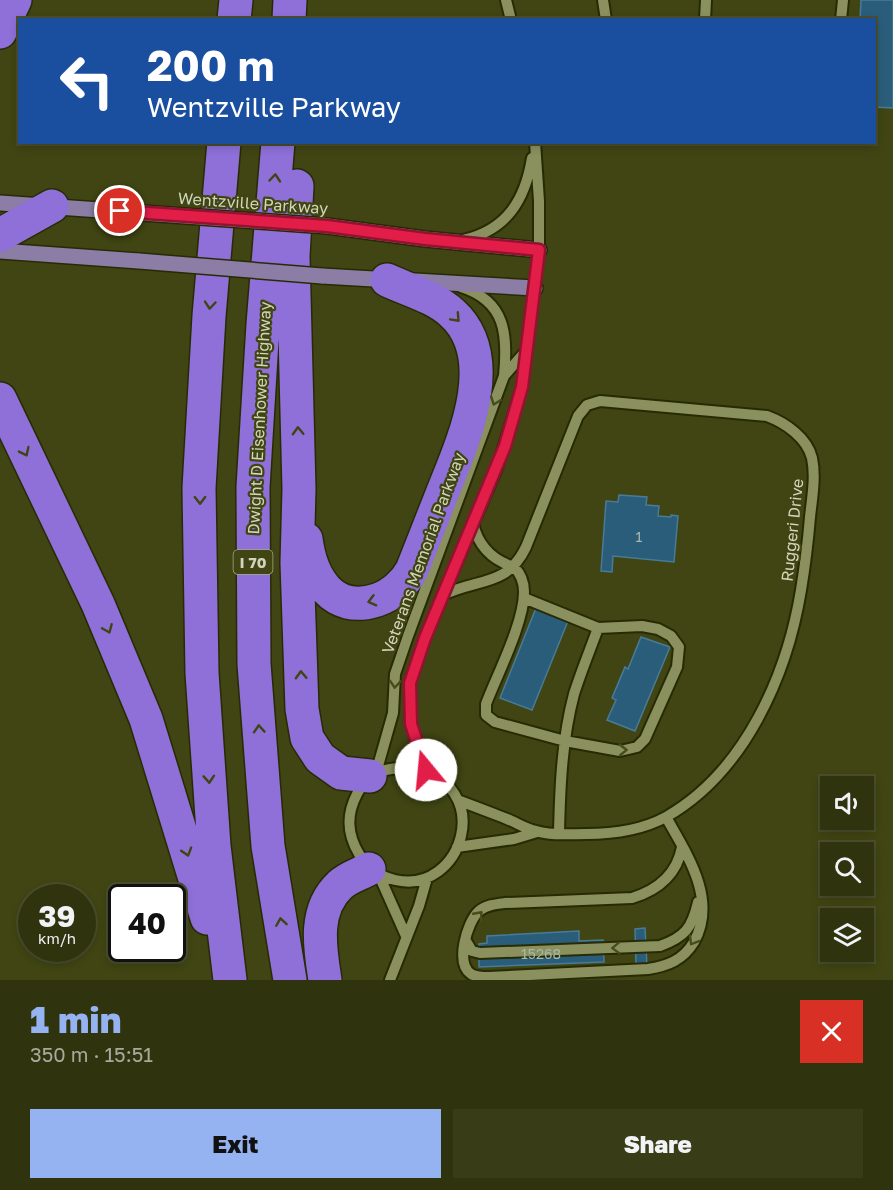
<!DOCTYPE html>
<meta charset="utf-8">
<style>
:root{--surface:#30340e;--page:#383c17;--text:#f1f3f6;--muted:#a8aa9e;--line:#4b4f2e;--accent:#95b2f1}
body{margin:0;font-family:"Golos Text",sans-serif;background:var(--page);color:var(--text);height:100vh;display:flex;flex-direction:column;font-size:22px;white-space:nowrap}
*{box-sizing:border-box;margin:0}
p{font-size:20px;color:var(--muted)}
.icon{flex:none;width:33px;height:33px;fill:none;stroke:currentColor;stroke-width:2;stroke-linecap:round;stroke-linejoin:round}
.map{position:relative;height:980px;overflow:hidden}
.panel{display:flex;flex-direction:column;background:var(--surface);flex:1}
.panel>*{flex:none}
.banner{position:absolute;left:18px;top:18px;width:858px;height:126px;border-radius:0px;box-shadow:0 3px 9px #0003,0 0 0 2px var(--line);background:#1a4fa0;color:#fff;overflow:hidden}
.controls{position:absolute;left:820px;top:776px;display:grid;gap:12px}
.controls a{display:grid;place-items:center;width:54px;height:54px;border-radius:0px;background:var(--surface);box-shadow:0 3px 9px #0003,0 0 0 2px var(--line);font-size:30px}
.speed{position:absolute;left:18px;top:884px;display:flex;gap:12px;font-size:30px;font-weight:700;text-align:center}
.speed>*{display:grid;place-content:center;width:78px;height:78px;border-radius:50%;background:var(--surface);box-shadow:0 3px 9px #0003,0 0 0 2px var(--line);line-height:1}
.speed small{font-size:15px;font-weight:400}
.speed .limit{border:3px solid #111;border-radius:9px;background:#fff;color:#111}
.pin{position:absolute;display:grid;place-items:center;width:51px;height:51px;color:#fff;margin:-26px;border:3px solid #fff;border-radius:50%;box-shadow:0 2px 6px #0007}
.me{position:absolute;width:66px;margin:-33px;rotate:343deg;stroke-linejoin:round;filter:drop-shadow(0 0 4px #0008)}
.turn{display:flex;align-items:center;gap:21px;height:126px;padding:0 30px;font-size:27px}
.turn .icon{width:78px;height:78px;stroke-width:2.5}
.turn b{display:block;font-size:42px;line-height:51px}
.round{display:grid;place-items:center;flex:none;width:63px;height:63px;border-radius:0px;background:var(--page)}
.head{display:flex;align-items:center;justify-content:space-between;height:102px;padding:0 30px}
h1{font-size:36px;font-weight:800;line-height:45px;color:var(--accent)}
.cta{display:flex;gap:12px;margin-top:auto;padding:12px 30px}
.cta a{flex:1;height:69px;border-radius:0px;background:var(--accent);color:#111;font-size:24px;font-weight:800;line-height:69px;text-align:center}
.cta a+a{background:var(--page);color:var(--text)}
.map>svg:first-child{display:block}
.building{fill:#2a5d79;stroke:#487b98;stroke-width:1.5}
.lines{fill:none;stroke-linecap:round;stroke-linejoin:round}
.minor-casing{stroke:#272b04;stroke-width:14}
.major-casing{stroke:#272b04;stroke-width:18}
.highway-casing{stroke:#272b04;stroke-width:36}
.minor{stroke:#8a915e;stroke-width:10}
.major{stroke:#8c7da7;stroke-width:15}
.highway{stroke:#8e70d8;stroke-width:33}
.major-bridge-casing{stroke:#272b04;stroke-width:18;stroke-linecap:butt}
.major-bridge{stroke:#8c7da7;stroke-width:15}
.oneway{stroke:#404513}
.oneway2{stroke:#474d1a}
.route-casing{stroke:#92132f;stroke-width:15}
.route{stroke:#e11d48;stroke-width:10}
.labels{text-anchor:middle;dominant-baseline:central;stroke-width:4.5;stroke-linejoin:round;paint-order:stroke}
.number-label{font-size:14px;fill:#a7b7aa}
.shield{fill:#404513;stroke:#a6aa89;stroke-width:1.5}
.shield-label{font-size:15px;font-weight:bold;fill:#d1d5bb}
.street-label{font-size:16px;fill:#d1d5bb;stroke:#404513}
</style>
<div class="map">
<svg width="893" height="980" viewBox="0 0 893 980">
<rect width="100%" height="100%" fill="#404513"/>
<path class="building" d="M861 0H893V108L874 107V20H860Z
M619 495 647 497 646 505 659 506 658 516 671 517V515L678 516 674 562 613 556 612 572 601 571 606 501 618 502Z
M536 608 568 621 532 710 500 698Z
M641 637 670 647 635 731 607 720 616 700 612 698 625 667 628 669Z
M645 928 647 966H636L635 929Z
M579 931V941L603 940 604 962 479 967V944L487 943V936Z"/>
<g class="lines">
<g class="minor-casing">
<path id="minor" d="M506 0 511 20
M603 0 606 20
M705 20 706 0
M841 20 843 0
M463 240C507 230 525 200 532 158
M461 287C506 301 508 335 504 376
M473 523C478 546 492 560 514 567
M514 567C521 574 524 582 524 592 524 623 497 675 486 704V715L495 722 565 741 620 751 637 747 645 739 677 667 679 647 671 636 658 629 642 626 598 628 524 598
M443 595C478 578 507 587 526 547L578 416 587 405 600 401 767 416C786 423 807 438 812 458 816 477 812 498 810 517 808 541 805 566 801 590 787 675 745 772 666 817 642 830 613 834 586 834 571 834 551 836 536 831 526 829 517 823 507 819 492 813 476 807 460 801
M410 767C499 784 462 896 395 880 379 876 368 869 359 854 347 834 346 815 357 794 361 786 366 778 374 774 385 768 398 768 410 767Z
M425 770 411 724 410 683 425 638 497 468 522 387 539 250V201L535 142
M376 773 393 713 395 674 408 636 504 376 525 352
M666 817C686 853 718 899 694 942 683 960 668 966 648 969L489 977C483 977 476 977 471 974 455 963 467 923 478 912 485 905 496 904 505 903L632 898C658 890 677 874 682 847
M559 833C560 787 562 739 574 694 581 672 590 650 598 628
M457 847 514 839 537 832
M378 873 406 936
M466 941 472 951 480 953 660 946C685 937 692 928 698 902
M390 980 419 906 427 878"/>
</g>
<g class="major-casing">
<path id="major" d="M0 203 143 213
M327 226 425 239 539 250
M0 251 139 261
M322 276 391 280
M415 281 535 288"/>
</g>
<g class="highway-casing">
<path id="highway" d="M234 20 236 0
M289 20 290 0
M0 32 15 0
M224 142 209 316 199 488 202 673 214 846 230 980
M278 142 263 324 253 487 254 664 268 846 290 980
M297 186 293 256 299 489 297 563 302 709 307 738 320 758 341 773 370 776
M0 235 52 206
M0 399 98 604 146 719 207 918
M306 539C311 577 332 615 377 600 392 595 405 583 412 570 422 545 432 519 442 494 462 444 502 358 452 313 435 297 408 290 387 280
M325 980C320 948 313 910 340 885 347 878 360 874 369 869"/>
</g>
<use href="#minor" class="minor"/>
<use href="#major" class="major"/>
<use href="#highway" class="highway"/>
<g class="major-bridge-casing">
<path id="major-bridge" d="M143 213 327 226
M139 261 322 276"/>
</g>
<use href="#major-bridge" class="major-bridge"/>
</g>
<defs><path id="oneway-chevron" d="M-2-3.5L2.5 0L-2 3.5" fill="none" stroke-width="1.6" stroke-linecap="round" stroke-linejoin="round" transform="scale(1.5)"/></defs>
<g class="oneway">
<use href="#oneway-chevron" transform="translate(275 178) rotate(-85)"/>
<use href="#oneway-chevron" transform="translate(210 305) rotate(95)"/>
<use href="#oneway-chevron" transform="translate(456 318) rotate(47)"/>
<use href="#oneway-chevron" transform="translate(298 431) rotate(-92)"/>
<use href="#oneway-chevron" transform="translate(25 452) rotate(64)"/>
<use href="#oneway-chevron" transform="translate(200 500) rotate(89)"/>
<use href="#oneway-chevron" transform="translate(372 601) rotate(165)"/>
<use href="#oneway-chevron" transform="translate(108 629) rotate(67)"/>
<use href="#oneway-chevron" transform="translate(301 675) rotate(-92)"/>
<use href="#oneway-chevron" transform="translate(259 729) rotate(-94)"/>
<use href="#oneway-chevron" transform="translate(209 779) rotate(86)"/>
<use href="#oneway-chevron" transform="translate(187 852) rotate(73)"/>
<use href="#oneway-chevron" transform="translate(281 922) rotate(-99)"/>
</g>
<g class="oneway2">
<use href="#oneway-chevron" transform="translate(495 401) rotate(110)"/>
<use href="#oneway-chevron" transform="translate(395 684) rotate(94)"/>
<use href="#oneway-chevron" transform="translate(623 750) rotate(-1)"/>
<use href="#oneway-chevron" transform="translate(479 915) rotate(-48)"/>
<use href="#oneway-chevron" transform="translate(693 941) rotate(120)"/>
<use href="#oneway-chevron" transform="translate(616 948) rotate(178)"/>
</g>
<g class="lines">
<g class="route-casing">
<path id="route" d="M120 211 327 226 425 239 539 250 522 387 505 446 425 638 410 683 411 724 426 770"/>
</g>
<use href="#route" class="route"/>
</g>
<g class="labels">
<g class="number-label">
<text x="639" y="536">1</text>
<text x="541" y="953">15268</text>
</g>
<rect class="shield" x="233.5" y="550" width="39" height="24" rx="4.5"/>
<g class="shield-label">
<text x="253" y="562">I 70</text>
</g>
<g class="street-label">
<text transform="translate(253 203) rotate(4)">Wentzville Parkway</text>
<text transform="translate(259 418) rotate(-87)">Dwight D Eisenhower Highway</text>
<text transform="translate(792 530) rotate(-84)">Ruggeri Drive</text>
<text transform="translate(423 553) rotate(-70)">Veterans Memorial Parkway</text>
</g>
</g>
</svg>
<div class="controls">
<a><svg class="icon" aria-label="sound" viewBox="0 0 24 24"><path d="M4 9h4l5-4v14l-5-4H4zM17 9q2 3 0 6"/></svg></a>
<a><svg class="icon" aria-label="search" viewBox="0 0 24 24"><circle cx="10" cy="10" r="6"/><path d="M15 15l6 6"/></svg></a>
<a><svg class="icon" aria-label="layers" viewBox="0 0 24 24"><path d="M12 4l9 5-9 5-9-5zM3 14l9 5 9-5"/></svg></a>
</div>
<div class="speed"><div>39<small>km/h</small></div><div class="limit">40</div></div>
<div class="pin" style="left:120px;top:211px;background:#d93025"><svg class="icon" aria-label="arrive" viewBox="0 0 24 24"><path d="M6 21V4h12l-3 4 3 4H6"/></svg></div>
<svg class="me" style="left:426px;top:770px" viewBox="-20 -20 40 40"><circle r="19" fill="#fff"/><path d="M0-13L10 11 0 6-10 11z" fill="#e11d48"/></svg>
<div class="banner">
<div class="turn"><svg class="icon" aria-label="left" viewBox="0 0 24 24"><path d="M17 20v-9H6M10 6l-5 5 5 5"/></svg><div><b>200 m</b>Wentzville Parkway</div></div>
</div>
</div>
<section class="panel">
<div class="head"><div><h1>1 min</h1><p>350 m · 15:51</p></div><a class="round" style="background:#d93025;color:#fff"><svg class="icon" aria-label="close" viewBox="0 0 24 24"><path d="M6 6l12 12M18 6L6 18"/></svg></a></div>
<div class="cta"><a>Exit</a><a>Share</a></div>
</section>
